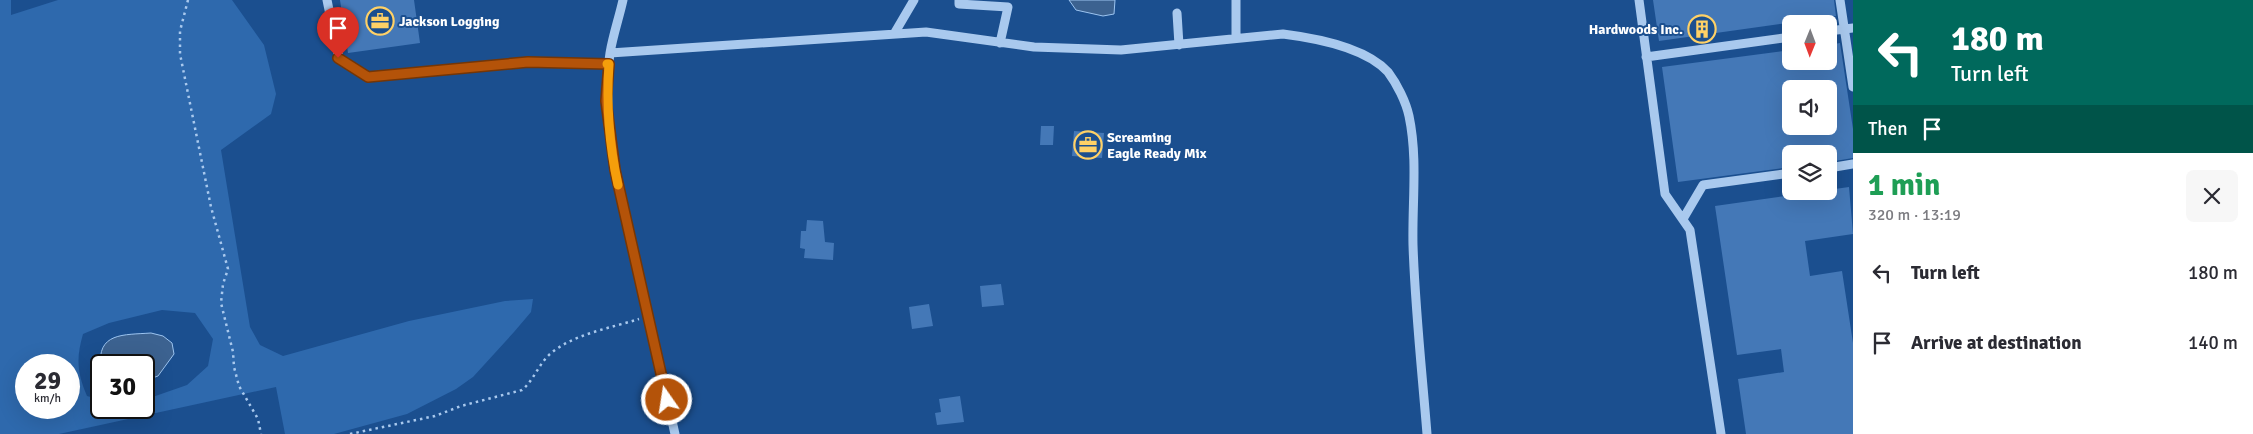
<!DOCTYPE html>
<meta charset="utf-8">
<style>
:root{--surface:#fff;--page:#f7f7f7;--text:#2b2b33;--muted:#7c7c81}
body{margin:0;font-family:Signika,sans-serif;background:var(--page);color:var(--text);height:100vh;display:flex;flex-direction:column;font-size:19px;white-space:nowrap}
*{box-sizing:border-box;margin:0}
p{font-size:16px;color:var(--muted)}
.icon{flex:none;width:28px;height:28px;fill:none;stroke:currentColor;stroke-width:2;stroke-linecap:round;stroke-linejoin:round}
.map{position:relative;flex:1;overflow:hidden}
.drawer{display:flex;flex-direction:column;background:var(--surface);width:400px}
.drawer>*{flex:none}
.guide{background:#00695c;color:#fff;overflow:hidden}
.needle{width:32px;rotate:181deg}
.buttons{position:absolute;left:1782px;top:15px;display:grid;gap:10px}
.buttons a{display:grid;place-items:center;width:55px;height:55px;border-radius:8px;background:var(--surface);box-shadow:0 5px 20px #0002;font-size:25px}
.speed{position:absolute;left:15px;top:354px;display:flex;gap:10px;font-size:25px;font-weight:700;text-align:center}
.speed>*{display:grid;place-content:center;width:65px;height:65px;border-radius:50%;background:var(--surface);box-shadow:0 5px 20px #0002;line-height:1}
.speed small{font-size:12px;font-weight:400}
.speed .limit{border:2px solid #111;border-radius:8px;background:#fff;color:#111}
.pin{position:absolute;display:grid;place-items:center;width:42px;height:42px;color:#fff;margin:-51px -21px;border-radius:50% 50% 50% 0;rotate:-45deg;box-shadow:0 0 5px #0007}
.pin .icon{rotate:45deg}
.me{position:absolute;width:55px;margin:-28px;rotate:347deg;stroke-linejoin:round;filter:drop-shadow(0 0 4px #0008)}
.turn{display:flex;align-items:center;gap:18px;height:105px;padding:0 15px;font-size:22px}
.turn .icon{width:65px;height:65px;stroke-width:2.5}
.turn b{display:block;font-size:35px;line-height:42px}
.then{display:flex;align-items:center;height:48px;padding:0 15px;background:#0003;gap:10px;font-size:19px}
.round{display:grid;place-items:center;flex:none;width:52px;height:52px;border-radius:8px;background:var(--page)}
.head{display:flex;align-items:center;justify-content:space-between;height:85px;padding:0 15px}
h1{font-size:30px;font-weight:800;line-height:38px;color:#1e9e55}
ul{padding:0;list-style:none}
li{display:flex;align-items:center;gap:15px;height:70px;padding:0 15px}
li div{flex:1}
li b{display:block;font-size:19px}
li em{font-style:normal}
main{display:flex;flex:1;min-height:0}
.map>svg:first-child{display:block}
.green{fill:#2e69ad;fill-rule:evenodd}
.water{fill:#3c6290;stroke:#9cc4f0}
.building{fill:#4478b7;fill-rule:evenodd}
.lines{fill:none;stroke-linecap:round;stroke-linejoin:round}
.path{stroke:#a9c9ee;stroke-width:2.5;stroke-dasharray:2.5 4;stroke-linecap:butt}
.minor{stroke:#a9c9ee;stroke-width:9}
.route-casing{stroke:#753606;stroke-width:12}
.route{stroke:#b45309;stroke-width:9}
.slow{stroke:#f59e0b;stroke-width:9}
.labels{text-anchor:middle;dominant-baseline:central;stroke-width:4;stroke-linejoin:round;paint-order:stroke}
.poi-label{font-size:14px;font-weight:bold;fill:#fff;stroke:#1b4f8f;text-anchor:start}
</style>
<main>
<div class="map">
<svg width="1853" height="434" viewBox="0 0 1853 434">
<rect width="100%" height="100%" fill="#1b4f8f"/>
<path class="green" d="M0 0H11V15L58 0H232L264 45 276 94 271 114 221 150 250 327 260 345 283 356 409 321 505 301 533 299 531 312 514 332 473 377 456 389 407 414 334 434H285L276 387 59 434H0ZM162 310 195 313 213 339 208 366 187 385 144 400V408H101V400L87 396C77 373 76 358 83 334L109 323ZM26 365H69V408H26Z"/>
<path class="water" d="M1069 0H1115L1114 14 1103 16 1076 10Z
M151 333 163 336 172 343 174 354 158 376 144 381V365H101V368C96 332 124 335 151 333Z"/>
<path class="building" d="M340 0H414L420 43 348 53Z
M1653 0H1834L1836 16 1659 41Z
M1840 43 1853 129V158L1829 162V154H1791V167L1678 182 1662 67 1791 50V61H1829V45ZM1791 89H1829V126H1791Z
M1041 126H1054L1053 145H1040Z
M1074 131 1104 133 1102 158 1072 156Z
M1849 187 1853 234 1805 241 1810 276 1842 271 1853 343V434H1746L1738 379 1784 372 1781 349 1737 355 1715 206Z
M807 220 823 221 825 242 834 243 833 260 804 258 805 249 800 248 801 231H806Z
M1001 284 1004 305 982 307 980 286Z
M929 304 933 326 912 329 909 307Z
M960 396 964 422 937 425 935 413 941 412 939 399Z"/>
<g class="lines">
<path class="path" d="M188 0 180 31V54L211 207 228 269 223 284 221 303 233 352 234 367 239 386 258 419 261 434
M350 434 435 416 461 406 522 390C534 380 538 365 550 354 573 334 611 328 639 319"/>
<path class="minor" d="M327 0 339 58 368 77 528 62 609 64
M623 0C619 18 613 35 610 53 604 93 608 131 615 170L675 434
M959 0V4L1008 7 1000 43
M1236 0V37
M1639 0 1665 194 1690 230 1721 434
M1840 0 1853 87
M1177 13 1179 45
M1829 31 1853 28
M894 34 914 0
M610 53 926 32 1034 47 1121 50 1283 34C1315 38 1365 47 1388 72 1397 84 1406 102 1409 116 1418 159 1412 202 1413 245 1415 308 1422 371 1427 434
M1646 57 1791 37
M1829 168 1853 164
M1683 219 1703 185 1791 173"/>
</g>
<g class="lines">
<g class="route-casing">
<path id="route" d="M338 58 368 77 528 62 609 64 606 101 615 170 667 400"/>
</g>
<use href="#route" class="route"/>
<path class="slow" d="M607 64H609C606 106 609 144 618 185"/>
</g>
<defs>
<g id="office-ring" transform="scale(1.4375)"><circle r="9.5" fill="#1b4f8f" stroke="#ffd166" stroke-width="1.5"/><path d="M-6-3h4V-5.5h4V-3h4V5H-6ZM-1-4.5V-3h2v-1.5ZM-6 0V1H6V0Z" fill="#ffd166"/></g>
<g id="building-ring" transform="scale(1.4375)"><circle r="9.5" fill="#1b4f8f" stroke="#ffd166" stroke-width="1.5"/><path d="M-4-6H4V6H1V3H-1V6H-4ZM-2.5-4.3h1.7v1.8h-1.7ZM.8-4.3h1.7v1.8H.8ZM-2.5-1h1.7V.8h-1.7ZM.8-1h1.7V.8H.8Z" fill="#ffd166"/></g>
</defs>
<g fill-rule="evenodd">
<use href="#office-ring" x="380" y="21"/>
<use href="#building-ring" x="1702" y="29"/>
<use href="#office-ring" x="1088" y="145"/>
</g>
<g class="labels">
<g class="poi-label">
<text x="399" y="21">Jackson Logging</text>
<text x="1683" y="29" text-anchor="end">Hardwoods Inc.</text>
<text x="1107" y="137">Screaming<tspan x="1107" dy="16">Eagle Ready Mix</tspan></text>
</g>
</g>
</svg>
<div class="buttons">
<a><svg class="needle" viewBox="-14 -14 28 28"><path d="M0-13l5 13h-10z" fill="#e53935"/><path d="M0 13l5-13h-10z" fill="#7c7c81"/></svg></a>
<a><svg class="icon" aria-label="sound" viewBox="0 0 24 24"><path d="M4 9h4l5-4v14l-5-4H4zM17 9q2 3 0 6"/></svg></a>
<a><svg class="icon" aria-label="layers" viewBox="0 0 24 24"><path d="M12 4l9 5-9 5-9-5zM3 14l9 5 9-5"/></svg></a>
</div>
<div class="speed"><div>29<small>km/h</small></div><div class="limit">30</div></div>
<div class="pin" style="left:338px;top:58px;background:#d93025"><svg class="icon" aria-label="arrive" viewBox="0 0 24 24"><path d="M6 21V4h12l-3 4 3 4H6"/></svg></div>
<svg class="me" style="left:667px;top:400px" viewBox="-20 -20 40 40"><circle r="17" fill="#b45309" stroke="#fff" stroke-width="3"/><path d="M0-11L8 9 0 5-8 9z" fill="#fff"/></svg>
</div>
<section class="drawer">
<div class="guide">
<div class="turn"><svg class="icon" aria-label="left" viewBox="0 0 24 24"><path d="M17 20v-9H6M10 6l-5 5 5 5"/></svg><div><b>180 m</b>Turn left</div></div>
<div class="then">Then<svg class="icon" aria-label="arrive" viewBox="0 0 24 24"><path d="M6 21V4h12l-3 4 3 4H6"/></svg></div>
</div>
<div class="head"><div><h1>1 min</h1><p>320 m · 13:19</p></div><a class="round"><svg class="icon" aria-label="close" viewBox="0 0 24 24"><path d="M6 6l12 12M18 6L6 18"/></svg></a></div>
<ul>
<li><svg class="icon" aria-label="left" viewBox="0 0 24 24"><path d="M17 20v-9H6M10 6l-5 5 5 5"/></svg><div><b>Turn left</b></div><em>180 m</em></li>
<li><svg class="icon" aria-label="arrive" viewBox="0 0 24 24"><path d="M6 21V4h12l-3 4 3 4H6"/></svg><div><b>Arrive at destination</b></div><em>140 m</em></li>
</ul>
</section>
</main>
